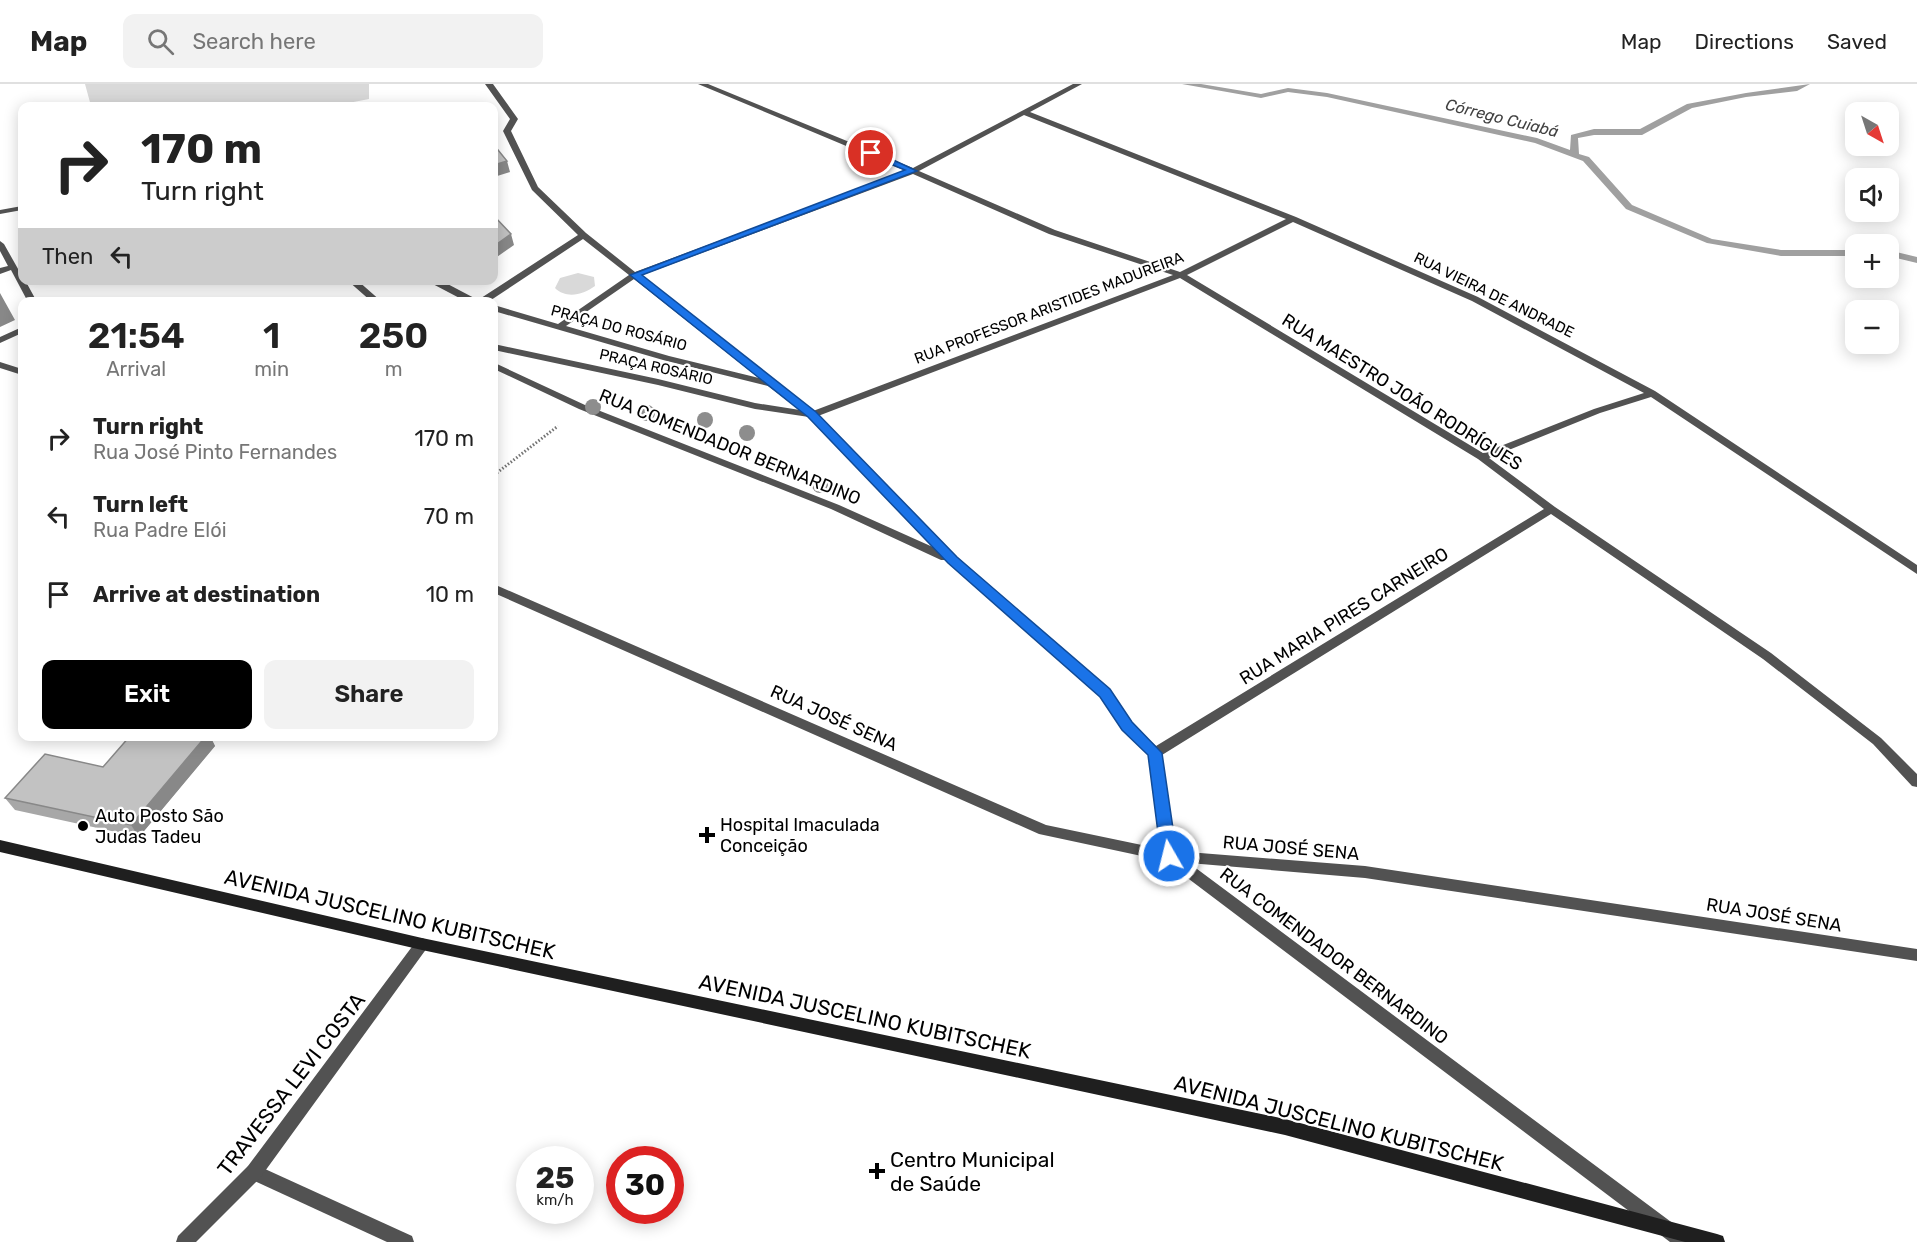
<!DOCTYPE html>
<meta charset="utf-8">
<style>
:root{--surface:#fff;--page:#f2f2f2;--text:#222;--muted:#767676;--line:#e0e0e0;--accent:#000}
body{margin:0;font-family:Rubik,sans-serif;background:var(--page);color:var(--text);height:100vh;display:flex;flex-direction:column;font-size:22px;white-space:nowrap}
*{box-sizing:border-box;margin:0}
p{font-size:20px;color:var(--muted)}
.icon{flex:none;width:33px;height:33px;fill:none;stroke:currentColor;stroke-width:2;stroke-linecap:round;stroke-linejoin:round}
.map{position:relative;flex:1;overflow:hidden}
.side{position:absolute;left:18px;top:213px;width:480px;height:444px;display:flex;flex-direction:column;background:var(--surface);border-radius:12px;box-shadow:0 3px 15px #0003}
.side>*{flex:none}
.hud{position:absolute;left:18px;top:18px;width:480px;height:183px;border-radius:12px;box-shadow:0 3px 15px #0003;background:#fff;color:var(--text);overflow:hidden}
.needle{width:39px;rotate:141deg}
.buttons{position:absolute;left:1845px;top:18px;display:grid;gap:12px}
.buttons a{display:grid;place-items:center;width:54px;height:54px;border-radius:12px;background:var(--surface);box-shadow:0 3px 15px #0003;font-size:30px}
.speed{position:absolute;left:516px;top:1062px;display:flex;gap:12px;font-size:30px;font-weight:700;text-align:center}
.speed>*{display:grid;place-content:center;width:78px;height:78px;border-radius:50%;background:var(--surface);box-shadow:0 3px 15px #0003;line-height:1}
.speed small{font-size:15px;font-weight:400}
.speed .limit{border:9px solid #d22;background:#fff;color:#111}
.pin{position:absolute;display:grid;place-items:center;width:51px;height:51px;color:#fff;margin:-26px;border:3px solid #fff;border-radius:50%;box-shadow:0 2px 6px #0007}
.me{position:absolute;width:66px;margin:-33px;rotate:352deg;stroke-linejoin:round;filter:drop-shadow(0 0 4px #0008)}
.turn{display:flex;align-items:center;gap:21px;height:126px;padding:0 24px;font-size:27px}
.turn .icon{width:78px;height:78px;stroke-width:2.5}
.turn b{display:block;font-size:42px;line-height:51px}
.then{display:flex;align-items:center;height:57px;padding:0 24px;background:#0003;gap:12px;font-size:22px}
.eta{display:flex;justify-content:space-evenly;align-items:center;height:102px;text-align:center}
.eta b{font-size:36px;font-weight:600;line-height:42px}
.action{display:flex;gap:12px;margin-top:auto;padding:12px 24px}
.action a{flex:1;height:69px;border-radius:12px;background:var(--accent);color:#fff;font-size:24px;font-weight:600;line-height:69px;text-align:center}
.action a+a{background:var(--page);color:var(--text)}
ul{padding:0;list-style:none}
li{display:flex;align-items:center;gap:18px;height:78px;padding:0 24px}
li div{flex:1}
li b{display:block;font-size:22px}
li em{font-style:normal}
header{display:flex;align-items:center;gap:36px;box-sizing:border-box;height:84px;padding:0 30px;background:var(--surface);border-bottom:2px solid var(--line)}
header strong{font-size:28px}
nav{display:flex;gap:33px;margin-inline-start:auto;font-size:21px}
.search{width:420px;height:54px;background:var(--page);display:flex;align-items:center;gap:15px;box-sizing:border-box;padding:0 21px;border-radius:12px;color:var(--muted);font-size:22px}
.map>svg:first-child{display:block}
.green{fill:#d9d9d9}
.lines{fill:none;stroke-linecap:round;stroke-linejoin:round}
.stream{fill:#a0a0a0;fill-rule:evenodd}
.path{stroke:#747474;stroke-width:3;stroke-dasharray:1.5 2;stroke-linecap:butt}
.lane{fill:#525252;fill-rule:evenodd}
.street{fill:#525252;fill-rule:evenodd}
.secondary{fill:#1f1f1f;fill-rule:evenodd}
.tree{fill:#8d8d8d}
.wall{fill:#a7a7a7}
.shaded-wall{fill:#888}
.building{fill:#c2c2c2;stroke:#888;stroke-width:1.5}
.route{fill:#1a73e8;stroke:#114b97;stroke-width:1.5}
.poi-dot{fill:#000;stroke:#fff;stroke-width:2}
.labels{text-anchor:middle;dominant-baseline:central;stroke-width:4.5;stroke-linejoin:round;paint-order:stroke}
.far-street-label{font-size:15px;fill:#000;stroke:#fff}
.far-water-label{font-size:16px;font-style:italic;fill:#414141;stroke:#fff}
.street-label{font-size:18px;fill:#000;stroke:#fff}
.poi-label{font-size:18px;fill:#000;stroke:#fff;text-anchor:start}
.near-street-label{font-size:21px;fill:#000;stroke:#fff}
.near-poi-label{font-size:21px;fill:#000;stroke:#fff;text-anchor:start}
</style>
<header>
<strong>Map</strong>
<div class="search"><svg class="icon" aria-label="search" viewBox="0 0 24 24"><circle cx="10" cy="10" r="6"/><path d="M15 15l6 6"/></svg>Search here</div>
<nav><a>Map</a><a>Directions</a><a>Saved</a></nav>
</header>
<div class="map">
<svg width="1917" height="1158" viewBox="0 0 1917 1158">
<rect width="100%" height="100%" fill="#fff"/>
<path class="green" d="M85 0H369V15L333 22H91Z
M578 189 594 193 595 202C583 211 566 215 555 204L560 194Z"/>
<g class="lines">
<path class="stream" d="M1182 0H1201L1261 10 1288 4 1327 9 1537 54 1570 66 1571 51 1594 45H1640L1687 20 1746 9 1810 0 1797 7 1746 13 1692 24 1642 51H1594L1578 54 1579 70 1589 73 1632 121 1712 155 1781 166H1856V172H1781L1707 159 1626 125 1583 77 1535 59 1327 13 1288 8 1261 14Z
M1888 166 1917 173V179L1888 172Z"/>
<path class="path" d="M494 391 558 342"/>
<path class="lane" d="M254 1080 412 1152 414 1158H387L248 1094 246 1088 248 1082Z"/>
<path class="street" d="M485 0H493L518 35 511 47 538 103 586 149 635 188 906 87 698 0H708L913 84 1073 0H1082L1030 28 1296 133 1478 213 1655 307 1917 481V490L1651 313 1600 329 1489 374 1555 423 1771 569 1881 654 1917 690V703L1912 702 1873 660 1763 575 1551 430 1162 671 1175 767 1365 782 1917 865V877L1365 794 1189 779 1690 1152 1692 1158H1670L1165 777 1039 750 494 509V501L498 502 1046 741 1161 765 1149 671 1123 645 1101 612 947 476H941L831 425 579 325 494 285V279L497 280 585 321 839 421 935 464 809 333 755 325 658 301 494 266V260L658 295 755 319 800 326 768 302 663 276 494 227V221L558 240 629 191 583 155 488 218H467L429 198 428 196H440L478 216 578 151 532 106 503 47 510 35ZM1024 31 1286 135 1180 188 1055 146 919 87ZM913 90 1049 150 1173 191 813 327 640 192ZM1293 138 1472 217 1644 309 1594 325 1483 369 1187 191ZM1180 194 1478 375 1544 425 1156 662 1131 639 1109 606 957 473 818 332ZM634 195 759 294 669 272 566 242Z
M22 122V126L0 130V126Z
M0 157 4 160 22 192V196H25L37 218H28L11 186 0 190V184L8 182 0 167Z
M347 196H357L382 218H372Z
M22 243V249L0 259V253Z
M0 278 22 285V291L0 284Z
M422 854 427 856 429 860 427 864 260 1094 196 1158H176L178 1152 248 1082 417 856Z"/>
<path class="secondary" d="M0 756 422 854 1285 1035 1717 1150 1723 1152 1725 1158H1685L1285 1051 422 866 0 768Z"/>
</g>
<g class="tree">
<circle cx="593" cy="323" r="8"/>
<circle cx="647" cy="329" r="8"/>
<circle cx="705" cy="336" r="8"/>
<circle cx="747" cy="349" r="8"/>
<circle cx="820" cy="401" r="8"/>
</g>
<path class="wall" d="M130 652H210L215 662 139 753 15 726 5 714 103 683Z"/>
<path class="shaded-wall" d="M507 77 510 88 494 93V81Z
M511 150 514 161 494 175V162Z
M0 209 15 236 0 243Z
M206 652H210L215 662 139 753 131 741Z"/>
<path class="building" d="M494 61 507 77 494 81Z
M494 132 511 150 494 162Z
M130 652H206L131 741 5 714 45 670 103 683Z"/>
<path class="route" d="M868 67H874L917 87 642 191 816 328 957 473 1110 605 1132 638 1162 669 1177 772 1175 776H1164L1161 772 1148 671 1122 646 1100 613 948 479 808 333 630 191 905 86 868 71Z"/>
<g class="poi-dot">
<circle cx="83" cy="742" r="6"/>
<path d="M704 742h6v6h6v6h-6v6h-6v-6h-6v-6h6z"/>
<path d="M874 1078h6v6h6v6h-6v6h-6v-6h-6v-6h6z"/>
</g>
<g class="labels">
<g class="far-street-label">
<text transform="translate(1494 211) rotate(26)">RUA VIEIRA DE ANDRADE</text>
<text transform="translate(1049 224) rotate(-21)">RUA PROFESSOR ARISTIDES MADUREIRA</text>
<text transform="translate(619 244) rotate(15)">PRAÇA DO ROSÁRIO</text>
<text transform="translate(656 283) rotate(13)">PRAÇA ROSÁRIO</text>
</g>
<g class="far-water-label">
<text transform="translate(1502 34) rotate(14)">Córrego Cuiabá</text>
</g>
<g class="street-label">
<text transform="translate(1402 308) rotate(32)">RUA MAESTRO JOÃO RODRÍGUES</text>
<text transform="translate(730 363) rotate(22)">RUA COMENDADOR BERNARDINO</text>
<text transform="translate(1344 532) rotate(-32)">RUA MARIA PIRES CARNEIRO</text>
<text transform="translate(834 634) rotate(24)">RUA JOSÉ SENA</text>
<text transform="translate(1291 764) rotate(5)">RUA JOSÉ SENA</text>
<text transform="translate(1774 831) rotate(9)">RUA JOSÉ SENA</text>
<text transform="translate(1334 872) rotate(37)">RUA COMENDADOR BERNARDINO</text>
</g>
<g class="poi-label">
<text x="95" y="732">Auto Posto São<tspan x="95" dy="21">Judas Tadeu</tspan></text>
<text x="720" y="741">Hospital Imaculada<tspan x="720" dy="21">Conceição</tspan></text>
</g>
<g class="near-street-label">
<text transform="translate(390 830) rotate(13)">AVENIDA JUSCELINO KUBITSCHEK</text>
<text transform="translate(865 932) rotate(12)">AVENIDA JUSCELINO KUBITSCHEK</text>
<text transform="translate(291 1000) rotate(-52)">TRAVESSA LEVI COSTA</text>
<text transform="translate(1339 1039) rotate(14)">AVENIDA JUSCELINO KUBITSCHEK</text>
</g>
<g class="near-poi-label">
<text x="890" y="1075">Centro Municipal<tspan x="890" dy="24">de Saúde</tspan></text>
</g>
</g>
</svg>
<div class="buttons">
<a><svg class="needle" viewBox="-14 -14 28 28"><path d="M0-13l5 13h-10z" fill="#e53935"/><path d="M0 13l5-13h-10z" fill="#767676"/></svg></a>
<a><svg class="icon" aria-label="sound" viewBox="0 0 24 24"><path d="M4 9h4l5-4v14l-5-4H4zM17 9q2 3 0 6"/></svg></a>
<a>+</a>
<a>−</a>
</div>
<div class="speed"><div>25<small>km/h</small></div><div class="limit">30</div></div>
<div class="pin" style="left:871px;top:69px;background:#d93025"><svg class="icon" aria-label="arrive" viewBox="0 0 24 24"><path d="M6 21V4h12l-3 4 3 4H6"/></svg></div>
<svg class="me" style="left:1169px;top:772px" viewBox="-20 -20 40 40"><circle r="17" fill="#1a73e8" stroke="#fff" stroke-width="3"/><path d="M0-11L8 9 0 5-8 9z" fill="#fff"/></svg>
<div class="hud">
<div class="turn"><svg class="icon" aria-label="right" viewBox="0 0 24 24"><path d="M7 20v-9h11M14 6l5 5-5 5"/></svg><div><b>170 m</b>Turn right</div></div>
<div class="then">Then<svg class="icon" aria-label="left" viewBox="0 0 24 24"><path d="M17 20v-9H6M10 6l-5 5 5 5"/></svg></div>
</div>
<section class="side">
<div class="eta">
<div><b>21:54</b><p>Arrival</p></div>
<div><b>1</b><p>min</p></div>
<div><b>250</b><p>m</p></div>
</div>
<ul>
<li><svg class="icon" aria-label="right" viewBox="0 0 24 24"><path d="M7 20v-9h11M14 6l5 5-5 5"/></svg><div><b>Turn right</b><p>Rua José Pinto Fernandes</p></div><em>170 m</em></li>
<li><svg class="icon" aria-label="left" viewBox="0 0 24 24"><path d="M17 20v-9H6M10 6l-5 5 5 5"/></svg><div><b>Turn left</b><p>Rua Padre Elói</p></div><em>70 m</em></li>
<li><svg class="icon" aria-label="arrive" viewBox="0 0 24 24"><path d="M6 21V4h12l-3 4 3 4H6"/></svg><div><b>Arrive at destination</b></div><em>10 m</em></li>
</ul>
<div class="action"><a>Exit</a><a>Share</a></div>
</section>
</div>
